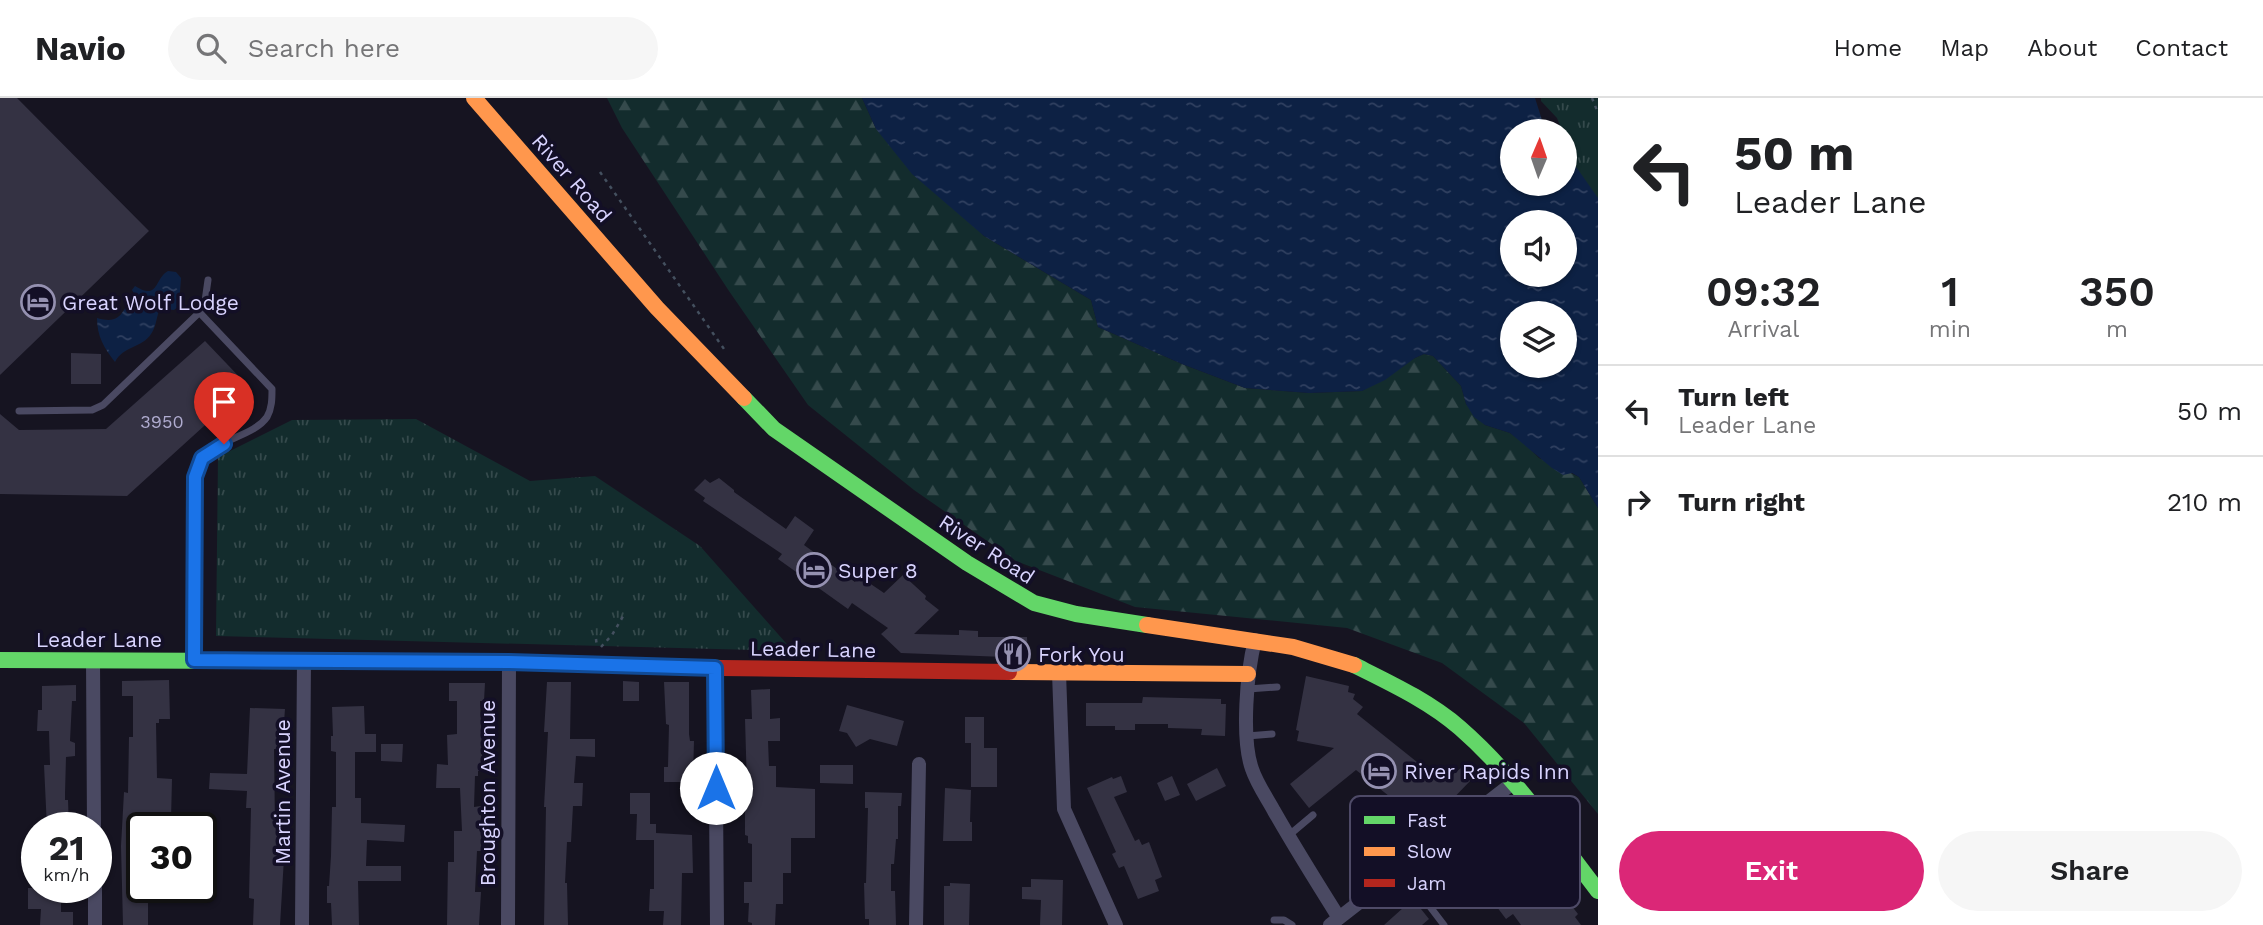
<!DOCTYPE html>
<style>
:root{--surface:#fff;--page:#f6f6f6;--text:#202124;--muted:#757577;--line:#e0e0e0;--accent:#db2777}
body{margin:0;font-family:"Work Sans",sans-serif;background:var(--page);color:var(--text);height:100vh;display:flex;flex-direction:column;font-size:26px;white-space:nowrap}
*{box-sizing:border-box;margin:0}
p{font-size:23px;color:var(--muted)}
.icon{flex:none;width:38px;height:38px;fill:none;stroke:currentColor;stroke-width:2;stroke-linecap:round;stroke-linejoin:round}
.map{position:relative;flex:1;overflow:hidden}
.details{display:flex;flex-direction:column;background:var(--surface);width:665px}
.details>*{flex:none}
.guide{background:#fff;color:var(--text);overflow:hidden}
.needle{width:46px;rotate:2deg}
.buttons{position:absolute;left:1500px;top:21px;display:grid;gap:14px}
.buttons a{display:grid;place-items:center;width:77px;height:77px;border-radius:50%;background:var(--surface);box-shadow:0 2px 5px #0004;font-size:35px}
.speed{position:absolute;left:21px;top:714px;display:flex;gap:14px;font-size:35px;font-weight:700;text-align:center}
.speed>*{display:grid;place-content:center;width:91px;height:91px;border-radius:50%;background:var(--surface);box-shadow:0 2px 5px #0004;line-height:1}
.speed small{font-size:18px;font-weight:400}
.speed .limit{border:4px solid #111;border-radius:10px;background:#fff;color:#111}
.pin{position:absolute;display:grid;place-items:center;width:60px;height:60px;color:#fff;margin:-72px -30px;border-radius:50% 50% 50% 0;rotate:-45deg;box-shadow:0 0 7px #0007}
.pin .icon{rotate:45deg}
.me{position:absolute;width:77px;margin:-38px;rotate:0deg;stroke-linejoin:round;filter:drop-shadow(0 0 5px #0008)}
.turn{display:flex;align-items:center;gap:24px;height:147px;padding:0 21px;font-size:32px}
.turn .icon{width:91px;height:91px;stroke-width:2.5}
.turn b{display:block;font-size:49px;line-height:60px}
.eta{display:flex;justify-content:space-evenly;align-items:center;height:119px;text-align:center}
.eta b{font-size:42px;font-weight:600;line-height:49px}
.action{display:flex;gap:14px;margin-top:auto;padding:14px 21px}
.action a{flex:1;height:80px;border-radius:42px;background:var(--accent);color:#fff;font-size:28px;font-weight:600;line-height:80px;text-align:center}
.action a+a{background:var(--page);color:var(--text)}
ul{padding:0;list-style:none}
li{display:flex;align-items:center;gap:21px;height:91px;padding:0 21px;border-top:2px solid var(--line)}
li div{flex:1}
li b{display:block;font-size:26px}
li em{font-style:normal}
header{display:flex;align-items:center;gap:42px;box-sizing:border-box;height:98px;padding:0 35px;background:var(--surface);border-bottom:2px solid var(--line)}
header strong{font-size:33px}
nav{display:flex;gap:38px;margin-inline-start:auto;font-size:24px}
.search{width:490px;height:63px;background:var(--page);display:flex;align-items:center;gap:18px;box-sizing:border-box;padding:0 24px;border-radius:38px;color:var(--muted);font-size:26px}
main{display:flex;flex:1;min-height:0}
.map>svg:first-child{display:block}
.forest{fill:url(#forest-firs)}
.park{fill:url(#park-tufts)}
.water{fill:url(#water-ripples);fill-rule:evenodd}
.building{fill:#343243}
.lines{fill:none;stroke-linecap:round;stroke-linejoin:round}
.path{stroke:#44505f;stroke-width:2.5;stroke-dasharray:3.5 5;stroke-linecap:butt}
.lane{stroke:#4a4962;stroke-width:7}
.street{stroke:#4a4962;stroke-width:14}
.fast{stroke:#63d668;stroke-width:16}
.slow{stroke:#ff974d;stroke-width:16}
.jam{stroke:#b3261e;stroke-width:16}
.route-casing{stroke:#114b97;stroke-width:18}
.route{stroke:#1a73e8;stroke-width:12}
.labels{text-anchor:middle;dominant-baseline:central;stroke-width:7;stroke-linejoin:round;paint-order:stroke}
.number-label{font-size:18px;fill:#b0acd0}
.street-label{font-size:21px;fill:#d9d4ff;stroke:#130f26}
.poi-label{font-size:21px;fill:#d9d4ff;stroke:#130f26;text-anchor:start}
.key{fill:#130f26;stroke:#4e4a67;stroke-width:2}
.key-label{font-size:19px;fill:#d9d4ff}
</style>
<header>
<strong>Navio</strong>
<div class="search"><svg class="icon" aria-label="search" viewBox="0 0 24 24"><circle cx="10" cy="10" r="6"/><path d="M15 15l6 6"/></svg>Search here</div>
<nav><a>Home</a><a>Map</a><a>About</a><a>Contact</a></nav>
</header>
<main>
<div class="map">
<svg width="1598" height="827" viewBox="0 0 1598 827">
<defs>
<pattern id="forest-firs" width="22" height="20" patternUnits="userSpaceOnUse" patternTransform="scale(1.75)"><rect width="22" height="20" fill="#132c2d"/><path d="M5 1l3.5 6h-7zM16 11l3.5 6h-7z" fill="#354a4c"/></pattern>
<pattern id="park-tufts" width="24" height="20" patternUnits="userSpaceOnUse" patternTransform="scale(1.75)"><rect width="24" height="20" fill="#132c2d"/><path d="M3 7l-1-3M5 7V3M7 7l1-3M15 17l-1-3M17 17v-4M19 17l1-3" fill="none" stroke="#354a4c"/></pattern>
<pattern id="water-ripples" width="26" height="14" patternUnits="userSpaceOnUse" patternTransform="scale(1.75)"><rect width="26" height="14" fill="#0d2144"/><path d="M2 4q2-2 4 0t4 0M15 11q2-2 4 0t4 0" fill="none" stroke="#304060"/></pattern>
</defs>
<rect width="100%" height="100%" fill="#161421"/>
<path class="forest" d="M607 0H862L876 31 984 138 1091 202 1098 229 1182 266 1245 290 1309 295 1362 293 1415 260 1424 256 1433 258 1461 288 1466 306 1485 327 1510 335 1525 346 1539 360 1579 379 1598 410V716L1524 625 1442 565 1347 530 1135 509 1016 463 914 392 808 307 729 193 622 30Z"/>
<path class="park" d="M1541 0H1598V112L1588 105 1565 39 1564 33H1562L1557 20 1541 3Z
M416 321 530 383 595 378 700 448 793 553 216 538 218 359 292 322Z"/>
<path class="water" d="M862 0H1535L1542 22 1550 33H1512V86H1564L1565 53 1598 100V410L1579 379 1572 375 1563 377 1552 370 1510 335 1485 327 1474 319 1466 306 1461 288 1433 258 1424 256 1415 260 1385 282 1362 293 1309 295 1245 290 1182 266 1098 229 1091 202 984 138 912 76 876 31ZM1512 124H1564V177H1512ZM1512 215H1564V268H1512Z
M168 173 176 174 181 180 179 208 174 212 163 211 159 213C156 221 156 229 151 236 142 250 123 248 115 264 104 250 97 238 97 220 124 228 121 210 135 197L132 192 135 188C159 203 154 181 168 173Z"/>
<path class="building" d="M0 0H17L149 133 0 277Z
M205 243 248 288 127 398 0 396V316L19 332 106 331Z
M71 255 101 256V286H71Z
M719 380 734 392V394L786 431 795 418 814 432 804 447 855 484 859 478 884 495 903 477 926 498 925 501 939 512 914 536 959 537V532L978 533V539H1027L1028 560 901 555 881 536 888 530 852 505 848 511 778 461 782 456 703 403 705 400 694 392 705 381 710 385Z
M1306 578 1349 588 1348 594 1355 596 1353 601 1363 609 1357 616 1437 680 1443 673 1451 678 1461 670 1473 680 1442 712 1436 707 1422 724 1356 672 1309 710 1290 686 1334 650 1297 643 1299 633 1296 632Z
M169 582 170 621H159V625H156L157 680 172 681 171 722 142 721V789H148V827H123L121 748 124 694 128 695 129 639H133V598H122V583Z
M623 583 639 584V603H623Z
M547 584H571L570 641H595V659L576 658 574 685H583L582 708H573L571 744H567L565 785H567L568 827H544L546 709H544L548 634H544Z
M664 584H689V636L690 643H694L693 680 689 679V684H664V669H668L669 627 666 626Z
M449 585H485L484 603H480L483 673H478V678H475L474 709 481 708 482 724 481 753H477L475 794H481L479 827H447L448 764H454V733H462L460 690H436L437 666 448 667 447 637 457 636V603H449Z
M76 587V603H72L70 643 75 645V658L66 659 65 696V702H68L69 730H47L44 667H50L49 633H37L38 612H42V588Z
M770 591V621L780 620V643H768L769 668H776V689L815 691V740H791V775H783V806H776L775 827H752V825L748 824 749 805H744V784H752V746L748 745V738L745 737V689H747L745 621H752L751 592Z
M1143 599 1221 601V606H1226L1225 638 1201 637 1202 631 1168 630V626H1135V632H1115V628H1086V605H1142Z
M847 607 904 623 897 648 870 641 856 649 847 635 839 633Z
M364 608 365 636H376V654H355V700H361V725L405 727 404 744 367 742 366 768H401V783H358L359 827H332L331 805H327V788H329L331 758 332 709H336V654L331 653V638H333L332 609Z
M250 610 285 611 282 651H274L275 728H277V736H283L282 760H284L280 827H253L254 801 249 800 251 710H246L247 693 209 691 210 675 247 676Z
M965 619H984V650H997V689H971V645H965Z
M381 646H403L402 664 381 663Z
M820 667H853V686L820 685Z
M1217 670 1226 688 1196 703 1187 686Z
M1121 678 1127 694 1114 699 1135 743 1139 741 1142 747 1149 744 1162 779 1155 782 1159 793 1138 801 1124 768 1119 770 1112 756 1116 754 1087 690 1112 679 1113 681Z
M1172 678 1180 697 1165 703 1157 685Z
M945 690 971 692 970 724H972V743H943Z
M865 694 902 695 901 708H898V741H896L894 766H891V793H895L896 827H869V821H865L864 785H866L868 710H865Z
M630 695H650V726H656V735L692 737 693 775H682L681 827H663L664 813H649L650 791H654V742H636L637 716H630Z
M1515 735 1578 816 1575 819 1581 827H1521L1513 816 1506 821 1466 768 1493 747 1496 750Z
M1031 781 1063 782 1062 827H1040L1041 802 1022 801V789H1031Z
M950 785 970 786 969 827H944V788H950Z
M28 790H61V814H73V827H40L41 811H28Z
M1413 801 1429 821 1422 827H1384Z"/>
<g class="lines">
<path class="path" d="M1592 0 1598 15
M600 74 724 251
M596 541 597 549
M601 549 612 537 625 515"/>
<path class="lane" d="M19 313 92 312 103 307 204 210 208 182
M194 561 196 372C206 341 252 341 267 319 272 310 272 301 272 291L200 215
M1248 591 1277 589
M1247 638 1272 636
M1288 738 1313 717
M1402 772 1444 827
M1274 822H1284L1292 827"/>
<path class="street" d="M1255 542C1247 573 1241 640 1252 671 1257 686 1267 700 1274 713 1295 750 1317 785 1339 820
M93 562 94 730
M715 571 717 827
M1059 575 1064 711 1116 827
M95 789V827
M302 827 304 562
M508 827 509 564
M916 827 919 666
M1330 827 1514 684"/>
<path class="fast" d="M744 300 774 331 967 465 1034 505 1076 516 1147 527
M0 562 509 564 721 570
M1354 567C1390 585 1429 603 1460 630 1514 677 1554 736 1598 793"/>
<path class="slow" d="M474 0 657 210 744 300
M1147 527 1293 549 1354 567
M1009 574 1248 576"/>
<path class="jam" d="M721 570 1009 574"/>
</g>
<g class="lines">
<g class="route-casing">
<path id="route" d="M224 346 202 360 195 379 194 562 509 564 715 570 716 690"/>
</g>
<use href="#route" class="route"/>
</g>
<defs>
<g id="hotel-ring" transform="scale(1.75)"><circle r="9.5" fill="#130f26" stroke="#9591b1" stroke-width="1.5"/><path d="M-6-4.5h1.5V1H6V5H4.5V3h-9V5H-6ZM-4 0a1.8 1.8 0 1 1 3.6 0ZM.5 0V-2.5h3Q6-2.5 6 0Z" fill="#9591b1"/></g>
<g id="restaurant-ring" transform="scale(1.75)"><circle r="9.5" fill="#130f26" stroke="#9591b1" stroke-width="1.5"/><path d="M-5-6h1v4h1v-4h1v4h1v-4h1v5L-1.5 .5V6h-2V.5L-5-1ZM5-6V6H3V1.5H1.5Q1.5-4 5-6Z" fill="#9591b1"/></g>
</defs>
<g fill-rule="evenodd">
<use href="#hotel-ring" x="38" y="204"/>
<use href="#hotel-ring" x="814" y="472"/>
<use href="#restaurant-ring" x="1013" y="556"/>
<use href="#hotel-ring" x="1379" y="673"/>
</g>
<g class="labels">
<g class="number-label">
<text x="162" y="323">3950</text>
</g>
<g class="street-label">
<text transform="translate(572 80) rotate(49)">River Road</text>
<text transform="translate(987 451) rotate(33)">River Road</text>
<text x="99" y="541">Leader Lane</text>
<text transform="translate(813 551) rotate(1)">Leader Lane</text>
<text transform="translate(282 694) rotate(-90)">Martin Avenue</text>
<text transform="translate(487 695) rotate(-90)">Broughton Avenue</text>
</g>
<g class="poi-label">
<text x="62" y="204">Great Wolf Lodge</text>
<text x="838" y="472">Super 8</text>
<text x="1038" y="556">Fork You</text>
<text x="1404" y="673">River Rapids Inn</text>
</g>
</g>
<rect x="1350" y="698" width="230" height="112" rx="10" class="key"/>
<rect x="1364" y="718" width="31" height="8" fill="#63d668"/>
<rect x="1364" y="749" width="31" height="9" fill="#ff974d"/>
<rect x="1364" y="781" width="31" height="8" fill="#b3261e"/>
<g class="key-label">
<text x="1407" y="729">Fast</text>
<text x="1407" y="760">Slow</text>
<text x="1407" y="792">Jam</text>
</g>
</svg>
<div class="buttons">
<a><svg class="needle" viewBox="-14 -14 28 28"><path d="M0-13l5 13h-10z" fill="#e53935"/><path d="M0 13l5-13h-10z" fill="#757577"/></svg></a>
<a><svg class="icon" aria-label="sound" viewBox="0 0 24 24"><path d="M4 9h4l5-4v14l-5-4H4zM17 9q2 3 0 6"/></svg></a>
<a><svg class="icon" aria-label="layers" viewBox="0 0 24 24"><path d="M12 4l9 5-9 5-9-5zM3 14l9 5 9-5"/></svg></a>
</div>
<div class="speed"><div>21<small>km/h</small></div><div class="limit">30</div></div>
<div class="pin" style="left:224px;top:346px;background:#d93025"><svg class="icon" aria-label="arrive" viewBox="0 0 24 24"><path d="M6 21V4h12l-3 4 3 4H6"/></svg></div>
<svg class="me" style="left:716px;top:690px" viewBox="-20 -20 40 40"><circle r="19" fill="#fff"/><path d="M0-13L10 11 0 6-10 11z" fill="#1a73e8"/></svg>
</div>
<section class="details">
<div class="guide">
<div class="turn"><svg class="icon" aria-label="left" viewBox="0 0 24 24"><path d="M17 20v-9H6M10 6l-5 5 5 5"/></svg><div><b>50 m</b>Leader Lane</div></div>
</div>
<div class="eta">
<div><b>09:32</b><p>Arrival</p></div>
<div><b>1</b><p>min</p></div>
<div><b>350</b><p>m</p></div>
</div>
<ul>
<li><svg class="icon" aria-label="left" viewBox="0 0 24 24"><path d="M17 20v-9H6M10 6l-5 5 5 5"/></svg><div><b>Turn left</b><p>Leader Lane</p></div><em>50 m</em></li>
<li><svg class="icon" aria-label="right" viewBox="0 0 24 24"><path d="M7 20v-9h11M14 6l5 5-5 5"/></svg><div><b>Turn right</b></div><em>210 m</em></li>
</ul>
<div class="action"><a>Exit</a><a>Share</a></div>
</section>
</main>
